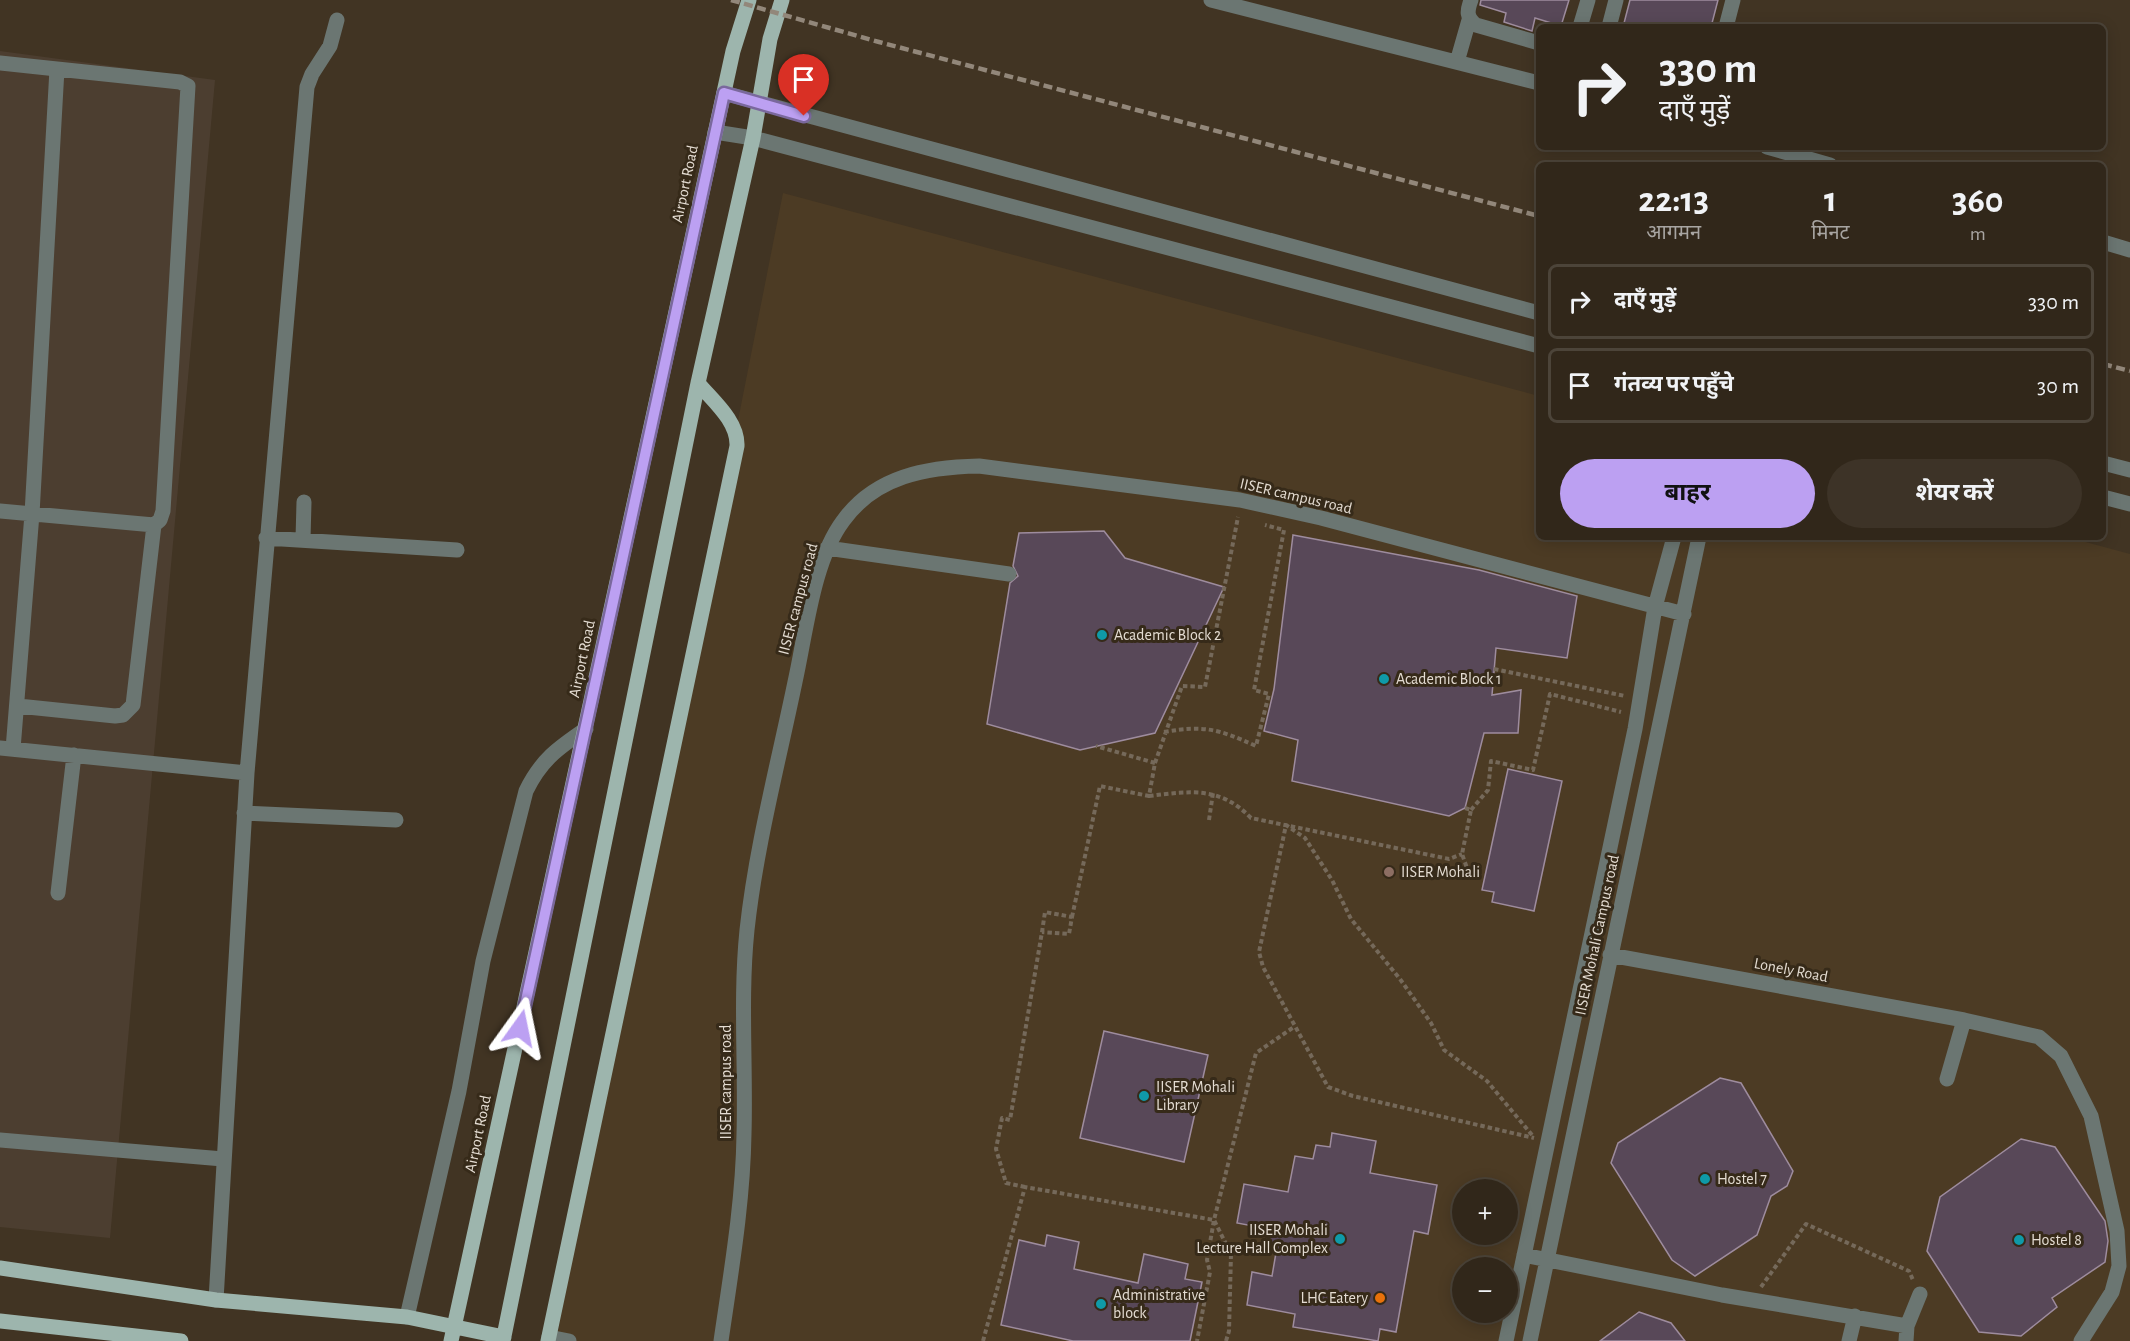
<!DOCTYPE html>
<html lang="hi">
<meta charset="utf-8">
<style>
:root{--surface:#31271a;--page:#3d3327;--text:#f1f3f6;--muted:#a8a5a2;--line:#4c4439;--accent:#bca0f2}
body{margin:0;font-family:"Alegreya Sans","Noto Sans Devanagari",sans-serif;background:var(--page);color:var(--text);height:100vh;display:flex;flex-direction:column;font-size:22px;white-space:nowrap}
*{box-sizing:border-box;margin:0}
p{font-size:20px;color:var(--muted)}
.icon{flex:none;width:33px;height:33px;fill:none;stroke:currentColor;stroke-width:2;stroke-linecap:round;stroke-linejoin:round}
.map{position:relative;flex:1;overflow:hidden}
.details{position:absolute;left:1536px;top:162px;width:570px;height:378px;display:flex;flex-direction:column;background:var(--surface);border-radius:9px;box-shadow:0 3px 15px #0003,0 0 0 2px var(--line)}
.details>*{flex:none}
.hud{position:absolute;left:1536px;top:24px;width:570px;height:126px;border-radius:9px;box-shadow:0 3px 15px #0003,0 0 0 2px var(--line);background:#31271a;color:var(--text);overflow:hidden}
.buttons{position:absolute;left:1452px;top:1179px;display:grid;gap:12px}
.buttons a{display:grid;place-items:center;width:66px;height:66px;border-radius:50%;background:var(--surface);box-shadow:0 3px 15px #0003,0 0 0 2px var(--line);font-size:30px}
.pin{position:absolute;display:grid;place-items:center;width:51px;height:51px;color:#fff;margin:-62px -26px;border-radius:50% 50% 50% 0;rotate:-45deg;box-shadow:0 0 6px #0007}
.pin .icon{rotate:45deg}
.me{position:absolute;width:66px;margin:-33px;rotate:12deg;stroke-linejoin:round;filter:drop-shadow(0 0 4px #0008)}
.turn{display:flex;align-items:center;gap:21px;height:126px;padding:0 24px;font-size:27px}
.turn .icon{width:78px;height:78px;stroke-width:2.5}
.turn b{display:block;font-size:42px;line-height:51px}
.eta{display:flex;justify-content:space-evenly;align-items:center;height:102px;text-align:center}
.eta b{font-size:36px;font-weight:700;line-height:42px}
.primary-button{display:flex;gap:12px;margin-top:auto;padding:12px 24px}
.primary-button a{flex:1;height:69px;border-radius:36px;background:var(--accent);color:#111;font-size:24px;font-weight:700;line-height:69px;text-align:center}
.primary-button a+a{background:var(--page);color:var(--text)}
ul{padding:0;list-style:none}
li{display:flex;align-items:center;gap:18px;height:75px;margin:0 12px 9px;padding:0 12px;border:3px solid var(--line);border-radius:9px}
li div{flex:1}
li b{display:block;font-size:22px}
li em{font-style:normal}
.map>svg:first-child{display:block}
.built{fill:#4c3b24;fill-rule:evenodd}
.industrial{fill:#4c3e30}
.building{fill:#584858;stroke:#9e8c9e;stroke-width:1.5}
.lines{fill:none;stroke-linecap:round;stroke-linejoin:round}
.path{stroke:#75695a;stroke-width:4;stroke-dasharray:4.5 3;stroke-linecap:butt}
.minor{stroke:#6b7672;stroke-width:15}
.major{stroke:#9db5ad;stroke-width:15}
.rail{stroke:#92877a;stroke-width:4.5;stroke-dasharray:9 4.5;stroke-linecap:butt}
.route-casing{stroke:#7a689d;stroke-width:15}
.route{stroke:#bca0f2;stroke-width:10}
.culture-dot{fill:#0f9aa8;stroke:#362a19;stroke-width:2}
.education-dot{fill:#8d6e63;stroke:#362a19;stroke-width:2}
.food-dot{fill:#e8710a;stroke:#362a19;stroke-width:2}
.labels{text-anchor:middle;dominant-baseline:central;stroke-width:6;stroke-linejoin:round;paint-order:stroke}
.street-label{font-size:16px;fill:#e4dcd2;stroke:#362a19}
.poi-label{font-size:16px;fill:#e4dcd2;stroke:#362a19;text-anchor:start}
</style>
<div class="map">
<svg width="2130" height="1341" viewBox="0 0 2130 1341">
<rect width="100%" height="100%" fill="#413423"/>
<path class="built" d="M783 193 1539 396V537H2067L2130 554V1341H556ZM1462 1190H1508V1234H1462ZM1462 1268H1508V1312H1462Z"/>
<path class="industrial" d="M0 51 215 80 110 1238 0 1227Z"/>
<path class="building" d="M1481 0H1569L1561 26 1535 18 1532 31 1504 22 1506 13 1480 5Z
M1630 0H1718L1711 27H1623Z
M1104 531 1125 558 1224 587 1155 733 1080 750 987 724 1010 583 1018 576 1013 566 1019 533Z
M1293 535 1479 570 1577 596 1567 658 1496 648 1492 695 1521 690 1518 733H1484L1465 808 1449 816 1292 781 1298 740 1264 731 1274 689Z
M1508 769 1562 781 1534 911 1492 902 1494 892 1482 890Z
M1104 1031 1208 1055 1184 1162 1080 1138Z
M1720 1078 1741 1083 1793 1171 1787 1186 1771 1196 1757 1235 1695 1276 1672 1260 1611 1163 1618 1143Z
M1332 1133 1376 1141 1370 1173 1437 1185 1428 1234 1414 1231 1396 1332 1380 1329 1378 1341 1293 1327 1295 1314 1247 1305 1252 1272 1272 1276 1277 1247 1266 1245 1269 1229 1237 1223 1244 1184 1288 1192 1295 1156 1313 1159 1316 1145 1330 1147Z
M2021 1139 2055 1147 2105 1221 2108 1241 2105 1262 2052 1298 2057 1307 2021 1336 1979 1332 1927 1251 1940 1197Z
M1047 1235 1079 1242 1074 1269 1138 1283 1144 1254 1188 1264 1185 1279 1202 1282 1190 1341H1073L1001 1325 1019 1240 1045 1246Z
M1639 1312 1671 1323 1685 1341H1600Z"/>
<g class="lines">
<path class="path" d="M1494 669 1625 696
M1164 732C1205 725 1218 729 1256 746L1269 694 1254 690 1284 530 1265 525
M1155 763 1182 686 1205 687 1238 517
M1149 796C1190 791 1220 786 1251 818L1449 859 1462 854
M1465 808 1471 810 1462 854 1468 871 1481 876
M1471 810 1488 790 1491 761 1533 770 1550 694 1621 712
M1209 820 1213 793
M1072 917 1100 786 1149 796 1155 763 1096 746
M1532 1135 1487 1081 1444 1050 1431 1023 1400 979 1351 919 1332 880 1305 838 1286 825 1259 952 1263 967 1328 1087 1353 1096 1534 1138
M1025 1187 1006 1183 996 1149 1002 1118 1010 1120 1042 932 1045 912 1072 917 1069 934 1042 932
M1761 1287 1806 1224 1909 1271 1913 1280
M983 1341 1025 1187 1214 1220 1207 1260 1210 1272 1197 1341
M1226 1341 1229 1331 1231 1254 1214 1220 1256 1053 1294 1027"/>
<path class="minor" d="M1211 0 1539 83
M1471 0C1467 11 1466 17 1476 25L1539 43
M1580 27 1588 0
M1609 27 1616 0
M1726 27 1733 0
M1457 62 1469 20
M0 63 57 69 32 514 13 749
M724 93 1539 313
M715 132 753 138 1539 346
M1767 147 1830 165
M2103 242 2130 250
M2103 463 2130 470
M2103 497 2130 504
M0 511 154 525 160 520 163 511 188 86 180 82 57 69
M266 538 457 550
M303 539 304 502
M827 548 1009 574
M18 706 115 716 123 715 133 705 154 525
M0 748 247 773
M244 813 396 820
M58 893 74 755
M1610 955 1964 1020 2039 1037 2061 1056 2091 1116 2117 1231 2119 1266 2112 1292 2081 1341
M1947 1079 1964 1020
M0 1140 223 1159
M1524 1255 1722 1295 1907 1326 1906 1341
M216 1300 247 773 307 87 312 74 330 46 337 20
M407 1317 459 1091 483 961 526 791C541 760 558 748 586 729
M1907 1326 1920 1294
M549 1337 569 1341
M721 1341C731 1272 743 1203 744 1134 746 1066 740 998 747 930 756 847 778 764 795 682 806 633 813 561 843 521 875 476 927 467 979 466L1240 500 1321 518 1684 614
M1506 1341 1635 729 1655 607 1674 537
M1530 1341 1699 537
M1849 1341 1855 1316"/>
<path class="major" d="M0 1268 216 1300 407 1317 504 1337
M0 1321 181 1341
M451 1341 733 51 749 0
M503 1341 698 383 753 138 770 39 782 0
M548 1341 737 446C738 421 713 401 698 383"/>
<path class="rail" d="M731 0 879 42 1539 216
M2103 364 2130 371"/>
</g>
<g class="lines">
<g class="route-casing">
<path id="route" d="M520 1028 724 93 804 116"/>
</g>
<use href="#route" class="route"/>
</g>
<g class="culture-dot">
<circle cx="1102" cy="635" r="6"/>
<circle cx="1384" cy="679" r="6"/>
<circle cx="1144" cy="1096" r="6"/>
<circle cx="1705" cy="1179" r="6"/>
<circle cx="1340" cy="1239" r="6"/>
<circle cx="2019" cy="1240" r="6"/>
<circle cx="1101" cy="1304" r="6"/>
</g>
<circle class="education-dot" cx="1389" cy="872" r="6"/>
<circle class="food-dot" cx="1380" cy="1298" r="6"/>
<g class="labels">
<g class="street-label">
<text transform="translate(685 184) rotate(-78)">Airport Road</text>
<text transform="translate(1296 496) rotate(13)">IISER campus road</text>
<text transform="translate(798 599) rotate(-75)">IISER campus road</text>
<text transform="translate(582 659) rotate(-78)">Airport Road</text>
<text transform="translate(1597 935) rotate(-78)">IISER Mohali Campus road</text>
<text transform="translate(1791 970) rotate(11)">Lonely Road</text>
<text transform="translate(726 1082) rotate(-90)">IISER campus road</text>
<text transform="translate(478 1134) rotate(-78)">Airport Road</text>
</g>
<g class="poi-label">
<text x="1114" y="635">Academic Block 2</text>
<text x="1396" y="679">Academic Block 1</text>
<text x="1401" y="872">IISER Mohali</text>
<text x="1156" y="1087">IISER Mohali<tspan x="1156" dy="18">Library</tspan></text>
<text x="1717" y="1179">Hostel 7</text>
<text x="1328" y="1230" text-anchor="end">IISER Mohali<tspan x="1328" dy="18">Lecture Hall Complex</tspan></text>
<text x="2031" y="1240">Hostel 8</text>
<text x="1113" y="1295">Administrative<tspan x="1113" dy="18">block</tspan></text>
<text x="1368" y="1298" text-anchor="end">LHC Eatery</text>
</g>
</g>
</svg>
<div class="buttons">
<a>+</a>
<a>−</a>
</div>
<div class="pin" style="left:804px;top:116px;background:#d93025"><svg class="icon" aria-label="arrive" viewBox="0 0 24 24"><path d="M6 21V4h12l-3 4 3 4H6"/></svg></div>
<svg class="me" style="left:520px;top:1028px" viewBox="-20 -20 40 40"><path d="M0-17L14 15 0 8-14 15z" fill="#bca0f2" stroke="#fff" stroke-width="4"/></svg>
<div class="hud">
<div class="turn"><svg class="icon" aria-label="right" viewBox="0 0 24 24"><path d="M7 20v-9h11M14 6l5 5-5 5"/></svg><div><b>330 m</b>दाएँ मुड़ें</div></div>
</div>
<section class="details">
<div class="eta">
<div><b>22:13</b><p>आगमन</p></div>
<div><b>1</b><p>मिनट</p></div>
<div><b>360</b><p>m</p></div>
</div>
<ul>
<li><svg class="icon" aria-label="right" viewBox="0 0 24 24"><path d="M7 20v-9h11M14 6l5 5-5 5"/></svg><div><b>दाएँ मुड़ें</b></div><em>330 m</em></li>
<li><svg class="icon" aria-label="arrive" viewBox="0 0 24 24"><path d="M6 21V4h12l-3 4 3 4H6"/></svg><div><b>गंतव्य पर पहुँचे</b></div><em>30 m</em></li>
</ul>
<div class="primary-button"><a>बाहर</a><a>शेयर करें</a></div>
</section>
</div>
